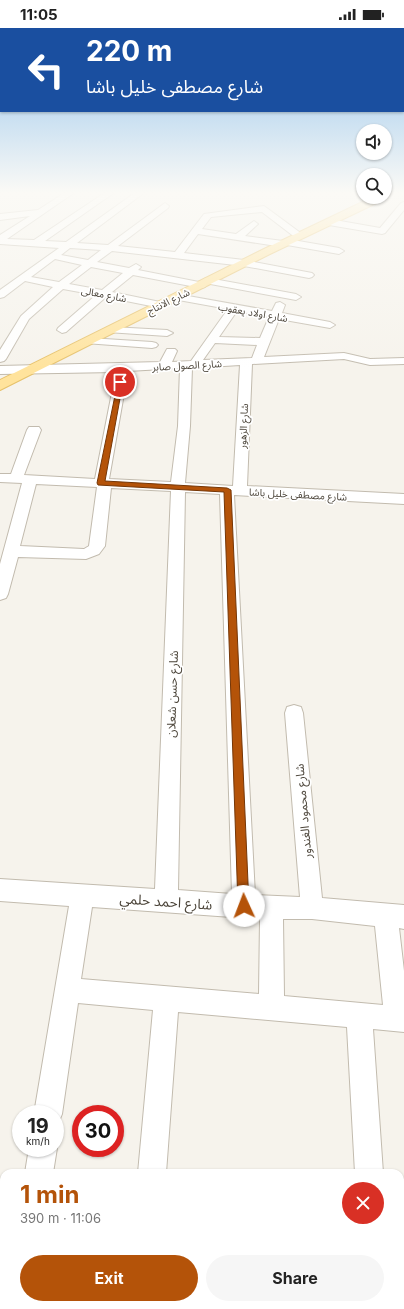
<!DOCTYPE html>
<meta charset="utf-8">
<style>
:root{--surface:#fff;--page:#f6f6f6;--text:#222;--muted:#767676;--accent:#b45309}
body{margin:0;font-family:Inter,"Noto Sans Arabic",sans-serif;background:var(--page);color:var(--text);height:100vh;display:flex;flex-direction:column;font-size:15px;white-space:nowrap}
*{box-sizing:border-box;margin:0}
p{font-size:13px;color:var(--muted)}
.icon{flex:none;width:22px;height:22px;fill:none;stroke:currentColor;stroke-width:2;stroke-linecap:round;stroke-linejoin:round}
.map{position:relative;flex:1;overflow:hidden}
.details{position:absolute;left:0px;top:1141px;width:404px;height:140px;display:flex;flex-direction:column;background:var(--surface);border-radius:12px 12px 0 0;box-shadow:0 1px 3px #0004}
.details>*{flex:none}
.top-card{position:absolute;left:0px;top:0px;width:404px;height:84px;box-shadow:0 1px 3px #0004;background:#1a4fa0;color:#fff;overflow:hidden}
.controls{position:absolute;left:356px;top:96px;display:grid;gap:8px}
.controls a{display:grid;place-items:center;width:36px;height:36px;border-radius:50%;background:var(--surface);box-shadow:0 1px 3px #0004;font-size:20px}
.speed{position:absolute;left:12px;top:1077px;display:flex;gap:8px;font-size:20px;font-weight:700;text-align:center}
.speed>*{display:grid;place-content:center;width:52px;height:52px;border-radius:50%;background:var(--surface);box-shadow:0 1px 3px #0004;line-height:1}
.speed small{font-size:10px;font-weight:400}
.speed .limit{border:6px solid #d22;background:#fff;color:#111}
.pin{position:absolute;display:grid;place-items:center;width:34px;height:34px;color:#fff;margin:-17px;border:2px solid #fff;border-radius:50%;box-shadow:0 1px 4px #0007}
.me{position:absolute;width:44px;margin:-22px;rotate:358deg;stroke-linejoin:round;filter:drop-shadow(0 0 3px #0008)}
.turn{display:flex;align-items:center;gap:14px;height:84px;padding:0 20px;font-size:18px}
.turn .icon{width:52px;height:52px;stroke-width:2.5}
.turn b{display:block;font-size:28px;line-height:34px}
.round{display:grid;place-items:center;flex:none;width:42px;height:42px;border-radius:21px;background:var(--page)}
.head{display:flex;align-items:center;justify-content:space-between;height:68px;padding:0 20px}
h1{font-size:24px;font-weight:700;line-height:30px;color:var(--accent)}
.action{display:flex;gap:8px;margin-top:auto;padding:8px 20px}
.action a{flex:1;height:46px;border-radius:24px;background:var(--accent);color:#fff;font-size:16px;font-weight:700;line-height:46px;text-align:center}
.action a+a{background:var(--page);color:var(--text)}
.status{display:flex;justify-content:space-between;align-items:center;height:28px;padding:0 20px;background:var(--surface);direction:ltr}
.status svg{height:11px;fill:currentColor}
.map>svg:first-child{display:block}
.lines{fill:none;stroke-linecap:round;stroke-linejoin:round}
.minor-casing{stroke:#c2bbae;stroke-width:2}
.primary-casing{stroke:#e6c16a;stroke-width:2}
.minor{fill:#fff;fill-rule:evenodd}
.primary{fill:#ffe39c;fill-rule:evenodd}
.route{fill:#b45309;stroke:#753606}
.labels{text-anchor:middle;dominant-baseline:central;stroke-width:3.5;stroke-linejoin:round;paint-order:stroke}
.far-street-label{font-size:10px;fill:#4b4439;stroke:#fff}
.street-label{font-size:12px;fill:#4b4439;stroke:#fff}
.near-street-label{font-size:14px;fill:#4b4439;stroke:#fff}
</style>
<div class="status"><b>11:05</b><svg viewBox="0 0 49 12"><path d="M0 12V9h3v3zM5 12V6h3v6zM10 12V3h3v9zM15 12V0h3v12zM26 1h20v11H26zM47 4h2v5h-2z"/></svg></div>
<div class="map">
<svg width="404" height="1281" viewBox="0 0 404 1281">
<rect width="100%" height="100%" fill="#f6f3ec"/>
<g class="lines">
<g class="minor-casing">
<path id="minor" d="M66 164H75L7 211 34 212 106 164H115L45 213 66 214 136 164H145L77 215 108 217 165 175 169 178 168 180 118 218 175 224 204 186 264 178 302 206 304 208 302 210H296L262 184 211 189 202 201 236 206 254 193 258 196 245 208 283 213 287 211 339 220 344 223 339 226 287 217 283 219 198 206 184 225 244 232 312 245 314 247 312 249 309 250 244 238 112 223 97 234 129 240 136 236 141 239 138 242 204 255 203 253 204 251 208 250 296 266 301 269 296 272 205 255 206 257 205 259 201 260 133 247 112 264 165 275 166 277 165 279 161 280 106 269 66 304 62 305 57 302 58 300 96 267 63 261 29 291 6 331 4 333 0 334V322L21 288 53 259 25 253 4 269 0 270V262L59 220 0 216V207L30 188 0 192V186L38 182ZM70 220 101 222 88 232 61 227ZM55 231 82 237 59 254 31 249ZM91 239 123 245 102 262 69 256Z
M404 174V182L385 205 382 206 329 197 325 194 329 191 380 200 401 175Z
M177 266 272 283 276 275 280 274 285 277 282 285 330 294 335 297 330 300 279 291 264 329 344 325 370 331 404 330V336L370 337 344 331 252 336 247 458 404 466V476L234 467 255 867 300 869 285 685 287 679 294 677 301 679 303 685 322 870 404 877V901L399 900 404 943V1004L373 1001 383 1145H355L347 999 178 984 166 1145H138L153 982 78 975 62 1086 58 1096 55 1097V1086H34L69 878 0 873V851L155 861 171 463 111 460 105 518 99 526 86 531 18 529 8 566 6 570 0 572V536L22 455 0 454V446H11L27 402 29 399H39L41 402 24 447 95 451 116 344 0 346V338L160 334 167 321H175L177 323 172 334 191 333 228 281 173 271 172 269ZM237 283 269 289 260 310 219 309ZM215 315 257 317 252 330 203 332ZM240 337 233 458 185 455 190 398 192 340ZM180 340 178 398 171 454 109 451 128 343ZM36 456 97 459 89 518 84 521 20 518ZM185 464 220 466 232 866 178 862ZM92 879 260 891 259 966 81 951ZM283 891H312L375 898 383 977 284 968Z
M111 299 167 302 173 305 167 308 107 304 106 302Z
M89 310 152 314 156 315 158 317 156 319 152 320 85 315 83 313Z
M55 1115 57 1120 53 1145H25L29 1120H55Z
M0 1231 4 1232V1262L0 1261Z
M400 1262H404V1281H383L381 1277H400Z"/>
</g>
<g class="primary-casing">
<path id="primary" d="M385 168 386 169 385 171 272 225 0 362V352L264 221 373 169H385Z"/>
</g>
<use href="#minor" class="minor"/>
<use href="#primary" class="primary"/>
</g>
<linearGradient id="sky" x2="0" y2="1"><stop stop-color="#8fc1ec"/><stop offset="0.48" stop-color="#fbfaf6"/><stop offset="1" stop-color="#fbfaf6" stop-opacity="0"/></linearGradient>
<rect width="404" height="343" fill="url(#sky)"/>
<path class="route" d="M118 353 123 354 105 453 227 460 231 462 249 878 248 882 244 884 240 882 238 878 224 464 98 457 97 455Z"/>
<g class="labels">
<g class="far-street-label">
<text transform="translate(104 266) rotate(11)">شارع معالى</text>
<text transform="translate(168 273) rotate(-26)">شارع الانتاج</text>
<text transform="translate(253 284) rotate(10)">شارع اولاد يعقوب</text>
<text transform="translate(187 337) rotate(-3)">شارع الصول صابر</text>
<text transform="translate(243 398) rotate(-87)">شارع الزهور</text>
<text transform="translate(298 466) rotate(3)">شارع مصطفى خليل باشا</text>
</g>
<g class="street-label">
<text transform="translate(172 666) rotate(-88)">شارع حسن شعلان</text>
<text transform="translate(303 783) rotate(-95)">شارع محمود الغندور</text>
</g>
<g class="near-street-label">
<text transform="translate(166 873) rotate(4)">شارع احمد حلمي</text>
</g>
</g>
</svg>
<div class="controls">
<a><svg class="icon" aria-label="sound" viewBox="0 0 24 24"><path d="M4 9h4l5-4v14l-5-4H4zM17 9q2 3 0 6"/></svg></a>
<a><svg class="icon" aria-label="search" viewBox="0 0 24 24"><circle cx="10" cy="10" r="6"/><path d="M15 15l6 6"/></svg></a>
</div>
<div class="speed"><div>19<small>km/h</small></div><div class="limit">30</div></div>
<div class="pin" style="left:120px;top:354px;background:#d93025"><svg class="icon" aria-label="arrive" viewBox="0 0 24 24"><path d="M6 21V4h12l-3 4 3 4H6"/></svg></div>
<svg class="me" style="left:244px;top:878px" viewBox="-20 -20 40 40"><circle r="19" fill="#fff"/><path d="M0-13L10 11 0 6-10 11z" fill="#b45309"/></svg>
<div class="top-card">
<div class="turn"><svg class="icon" aria-label="left" viewBox="0 0 24 24"><path d="M17 20v-9H6M10 6l-5 5 5 5"/></svg><div><b>220 m</b>شارع مصطفى خليل باشا</div></div>
</div>
<section class="details">
<div class="head"><div><h1>1 min</h1><p>390 m · 11:06</p></div><a class="round" style="background:#d93025;color:#fff"><svg class="icon" aria-label="close" viewBox="0 0 24 24"><path d="M6 6l12 12M18 6L6 18"/></svg></a></div>
<div class="action"><a>Exit</a><a>Share</a></div>
</section>
</div>
